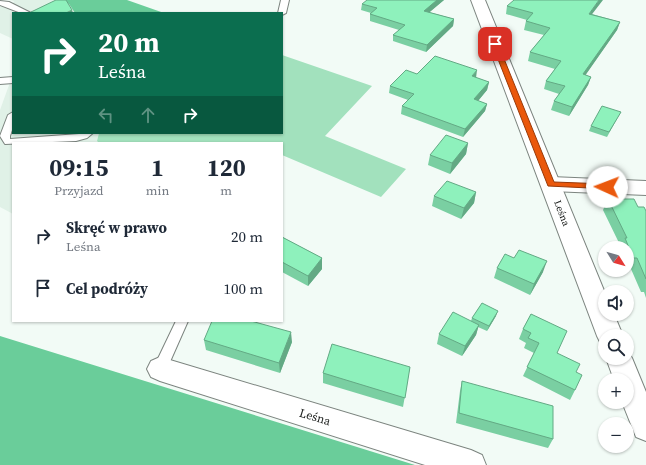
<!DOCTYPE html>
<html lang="pl">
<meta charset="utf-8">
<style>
:root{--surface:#fff;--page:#f2f2f3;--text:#1f2937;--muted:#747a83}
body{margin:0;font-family:"Source Serif 4",serif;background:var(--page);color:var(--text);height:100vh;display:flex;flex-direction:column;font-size:15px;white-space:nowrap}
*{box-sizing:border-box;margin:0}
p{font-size:13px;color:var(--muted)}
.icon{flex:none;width:22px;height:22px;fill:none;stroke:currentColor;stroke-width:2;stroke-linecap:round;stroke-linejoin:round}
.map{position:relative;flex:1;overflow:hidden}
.details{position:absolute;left:12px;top:142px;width:271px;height:180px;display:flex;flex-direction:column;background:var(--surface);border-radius:0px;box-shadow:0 1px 3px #0004}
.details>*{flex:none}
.hud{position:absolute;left:12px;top:12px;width:271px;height:122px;border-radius:0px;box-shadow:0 1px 3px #0004;background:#0b6e4f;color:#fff;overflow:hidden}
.needle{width:26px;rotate:127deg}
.controls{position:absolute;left:598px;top:241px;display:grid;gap:8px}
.controls a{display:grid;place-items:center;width:36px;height:36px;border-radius:50%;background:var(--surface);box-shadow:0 1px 3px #0004;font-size:20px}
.pin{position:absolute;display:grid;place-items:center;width:34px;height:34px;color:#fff;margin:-17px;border-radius:8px;box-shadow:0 2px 6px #0006}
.me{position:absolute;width:44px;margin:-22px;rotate:272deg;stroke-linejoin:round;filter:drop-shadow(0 0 3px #0008)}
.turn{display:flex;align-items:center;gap:14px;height:84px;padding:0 20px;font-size:18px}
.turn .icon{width:52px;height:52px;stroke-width:2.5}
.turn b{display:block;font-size:28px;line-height:34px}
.lanes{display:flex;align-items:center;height:38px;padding:0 20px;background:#0003;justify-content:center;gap:20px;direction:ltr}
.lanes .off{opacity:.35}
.eta{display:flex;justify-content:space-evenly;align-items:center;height:68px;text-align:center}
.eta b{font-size:24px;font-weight:700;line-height:28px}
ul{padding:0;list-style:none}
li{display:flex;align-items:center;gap:12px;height:52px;padding:0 20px}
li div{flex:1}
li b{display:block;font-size:15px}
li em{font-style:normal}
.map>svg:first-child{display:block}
.built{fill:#e0f1e7}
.green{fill:#a2e1bd}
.forest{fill:#6acd9a}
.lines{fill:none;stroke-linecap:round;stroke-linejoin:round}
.service-casing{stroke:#7c847f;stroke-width:2}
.minor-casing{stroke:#7c847f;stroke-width:2}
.tertiary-casing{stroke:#7c847f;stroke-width:2}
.service{fill:#fff;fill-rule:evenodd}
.minor{fill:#fff;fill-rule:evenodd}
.tertiary{fill:#fff;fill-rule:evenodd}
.wall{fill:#7acfa2}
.shaded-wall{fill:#63a984}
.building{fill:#8ef1bc;stroke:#63a984}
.route{fill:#ea580c;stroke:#983908}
.labels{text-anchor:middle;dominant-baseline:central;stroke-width:4;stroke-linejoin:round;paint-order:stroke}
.street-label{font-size:10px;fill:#202321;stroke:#fff}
.near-street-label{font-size:12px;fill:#202321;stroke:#fff}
</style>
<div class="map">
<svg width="646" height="465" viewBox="0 0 646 465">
<rect width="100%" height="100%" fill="#f2fbf6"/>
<path class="built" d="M9 0H59L69 4 75 13H13V39L0 33V6L8 9 16 5 13 3 14 1Z
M13 74V133H99L97 141 99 143H13V214L0 207V110Z"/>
<path class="green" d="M282 55 372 86 325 136 406 169 381 197 282 155V143H99L97 141 99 133H282Z"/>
<path class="forest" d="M59 0H127L164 13H75L69 4Z
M0 336 415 465H0Z"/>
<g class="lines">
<g class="service-casing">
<path id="service" d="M281 0H289L286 13 282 15V13H278Z
M0 1 9 2 31 13H21L0 5Z
M13 77V83L0 84V78Z
M13 112V127L10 136V139L93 133 87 138 76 141 5 144 0 136 8 115Z
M176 321H188L165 373 160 375 155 373 153 369Z"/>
</g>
<g class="minor-casing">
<path id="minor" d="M551 177 646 181V195L551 191 544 189 541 184 544 179Z
M160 357 471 450 482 455 486 465H425L160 381 151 377 147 369 151 361Z"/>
</g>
<g class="tertiary-casing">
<path id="tertiary" d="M471 0H485L605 293V314H614L623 336H605V345L601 344 597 336Z
M627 350 632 358 646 392V441L636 437 622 402H627V380H614L606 358H627Z"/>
</g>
<use href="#service" class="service"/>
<use href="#minor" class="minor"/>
<use href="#tertiary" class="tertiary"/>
</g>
<path class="wall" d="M444 0 429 12 454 19 453 26 426 52 393 41V35L399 30 370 21V14L371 13 361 10 362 4Z
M507 6 592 14 620 22 617 30 585 75 591 77 588 85 569 116 551 110 554 101 559 94 544 89 546 81 555 69 528 61 530 52 544 35 524 30 526 21 527 20 506 14Z
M417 74 476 78 489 82 487 90 478 101 487 104 485 111 463 137 401 114 402 106 408 100 389 93 390 86Z
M621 112 618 117 607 137 589 131 591 126Z
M468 143 466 154 450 174 428 165 430 155Z
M476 192 474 203 461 219 432 206 434 196Z
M608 199 638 207 646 211V298L644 292H641L631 269 627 268V248H620L621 247 603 210Z
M282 237 322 258V269L308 286 282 272Z
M497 268 543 272 530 295 494 278Z
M531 314 557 353 576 372 575 390 570 400 523 376 534 353 524 348 526 343 519 339 523 329Z
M496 316 487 331 478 327 476 335 462 356 437 344 439 334 471 321 472 318Z
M204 340 292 342 280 373 206 350Z
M410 367 403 407 323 383V373Z
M462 381 553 439 548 448 456 423 460 391Z"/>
<path class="shaded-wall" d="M437 0H444L424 17V11Z
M599 0H603L586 22 589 14Z
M72 10 73 13H66Z
M454 19 453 26 426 52 427 45Z
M620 22 617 30 580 83 583 74Z
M477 70 476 78 472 76Z
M591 77 588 85 569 116 572 107Z
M489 82 487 90 473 107 474 99Z
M487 104 485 111 463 137 465 129Z
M468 143 466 154 450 174 452 163Z
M476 192 474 203 461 219 464 208Z
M322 258V269L308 286V276Z
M547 261 543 272 530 295 534 284Z
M498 311 496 316 487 331 489 326Z
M479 325 476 335 462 356 465 346Z
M291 332 292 342 280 373 279 363Z"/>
<path class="building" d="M56 0H66L72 10 66 13H33L31 12Z
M367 0H437L424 11 454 19 427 45 393 35 405 25 370 14 377 8 362 4Z
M514 0H599L589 14 620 22 583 74 591 77 572 107 554 101 565 86 546 81 561 61 530 52 550 28 526 21 533 13 507 6Z
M435 56 477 70 472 76 489 82 474 99 487 104 465 129 402 106 414 94 390 86 406 70 417 74Z
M602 106 621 112 609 132 591 126Z
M446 135 468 143 452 163 430 155Z
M447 181 476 192 464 208 434 196Z
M608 199H634L638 207H644L646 211V279L637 258H633L625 238H627Z
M282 237 322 258 308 276 282 262Z
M519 250 547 261 534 284 497 268 505 254 514 258Z
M482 303 498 311 489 326 472 318Z
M453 312 479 325 465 346 439 334Z
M531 314 567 331 557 353 580 364 576 372 582 375 575 390 527 367 539 343 528 338 531 333 523 329Z
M212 321H251L291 332 279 363 204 340Z
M332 344 410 367 405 398 323 373Z
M462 381 553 406V439L459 413Z"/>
<path class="route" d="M493 43 498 44 554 182 607 184 610 185 611 187 610 189 548 186 492 44Z"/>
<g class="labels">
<g class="street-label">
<text transform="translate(562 213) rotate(69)">Leśna</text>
</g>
<g class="near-street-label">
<text transform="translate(315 417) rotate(17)">Leśna</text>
</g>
</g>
</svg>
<div class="controls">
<a><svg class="needle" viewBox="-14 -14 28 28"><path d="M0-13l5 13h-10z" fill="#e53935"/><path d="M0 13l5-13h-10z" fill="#747a83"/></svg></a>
<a><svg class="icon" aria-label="sound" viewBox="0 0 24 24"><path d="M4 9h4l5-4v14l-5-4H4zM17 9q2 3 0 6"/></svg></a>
<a><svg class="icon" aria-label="search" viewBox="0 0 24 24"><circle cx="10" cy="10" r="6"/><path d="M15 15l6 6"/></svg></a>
<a>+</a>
<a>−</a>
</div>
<div class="pin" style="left:495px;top:44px;background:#d93025"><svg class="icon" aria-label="arrive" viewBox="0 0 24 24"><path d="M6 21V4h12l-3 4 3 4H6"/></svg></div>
<svg class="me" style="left:607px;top:187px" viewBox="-20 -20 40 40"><circle r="19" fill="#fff"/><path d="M0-13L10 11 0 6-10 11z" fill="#ea580c"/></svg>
<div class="hud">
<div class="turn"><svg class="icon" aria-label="right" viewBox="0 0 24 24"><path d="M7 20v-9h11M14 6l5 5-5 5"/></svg><div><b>20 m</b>Leśna</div></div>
<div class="lanes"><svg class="icon off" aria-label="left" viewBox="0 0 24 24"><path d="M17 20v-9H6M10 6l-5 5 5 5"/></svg><svg class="icon off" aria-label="ahead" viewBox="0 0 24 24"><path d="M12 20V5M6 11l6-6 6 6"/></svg><svg class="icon" aria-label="right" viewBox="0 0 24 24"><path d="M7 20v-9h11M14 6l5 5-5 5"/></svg></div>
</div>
<section class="details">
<div class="eta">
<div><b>09:15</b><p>Przyjazd</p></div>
<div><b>1</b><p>min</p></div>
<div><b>120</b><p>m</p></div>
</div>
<ul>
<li><svg class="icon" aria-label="right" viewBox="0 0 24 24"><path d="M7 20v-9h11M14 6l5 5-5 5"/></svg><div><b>Skręć w prawo</b><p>Leśna</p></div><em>20 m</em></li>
<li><svg class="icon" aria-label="arrive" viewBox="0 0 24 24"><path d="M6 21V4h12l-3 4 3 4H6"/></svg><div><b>Cel podróży</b></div><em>100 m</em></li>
</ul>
</section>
</div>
